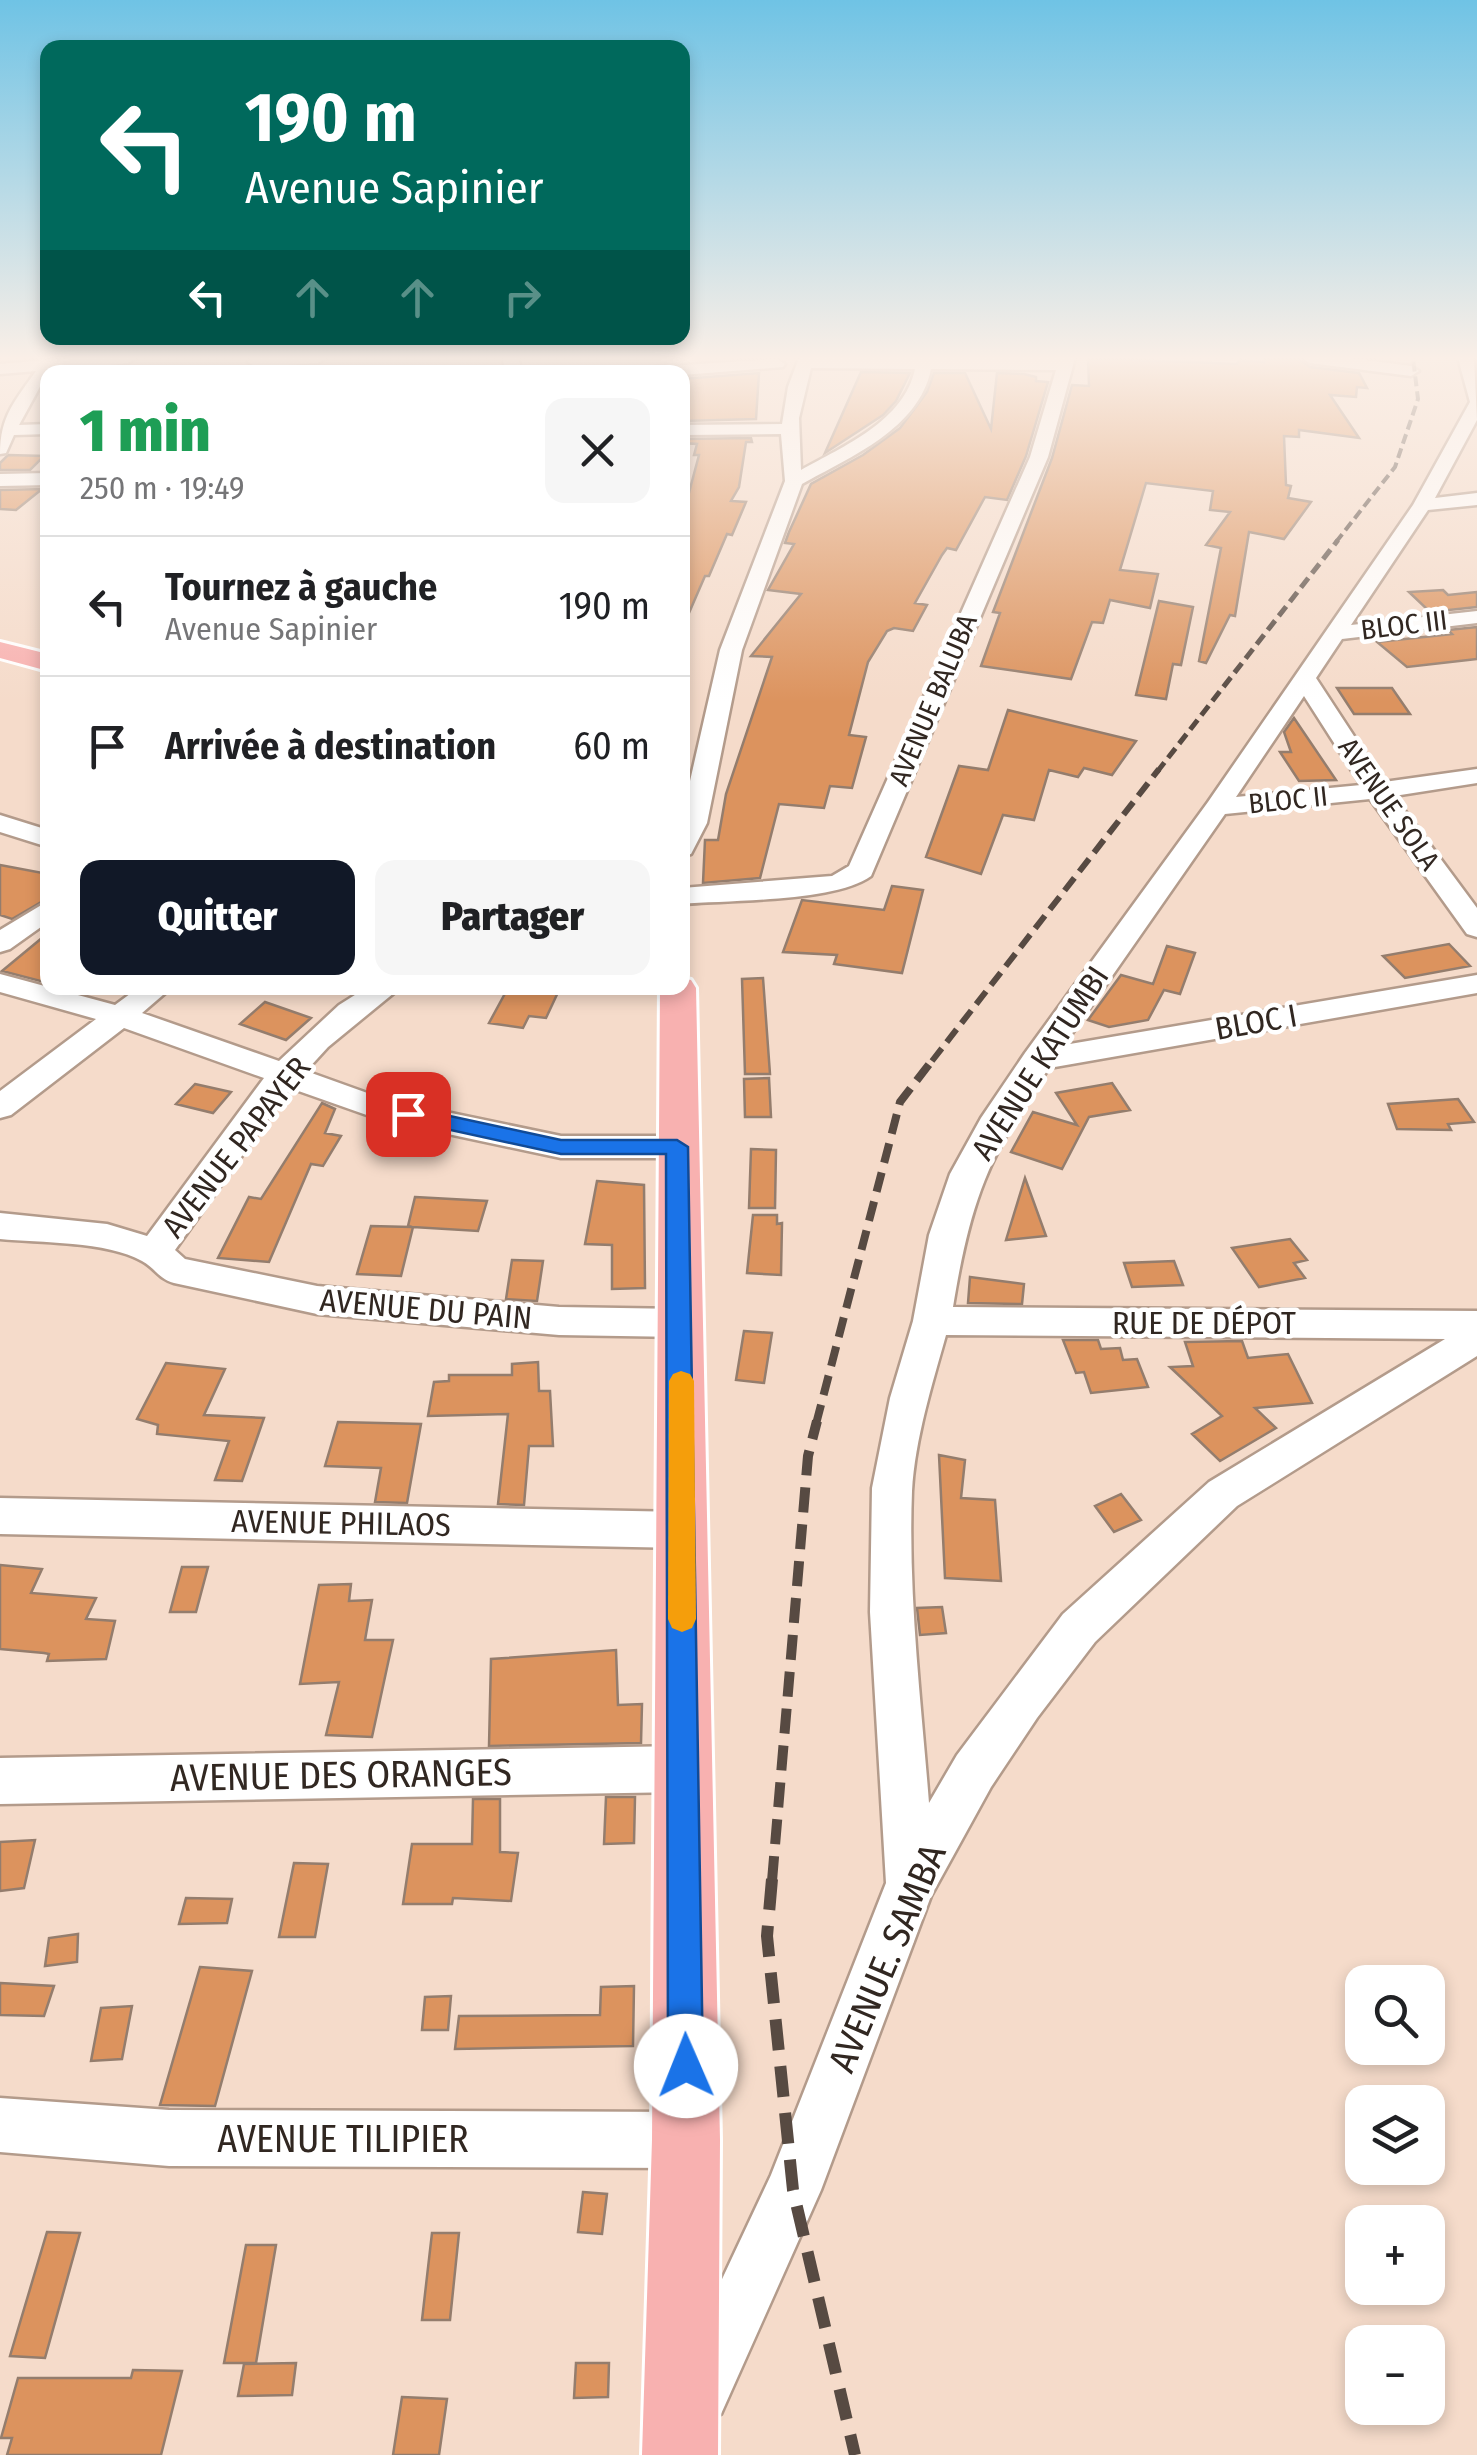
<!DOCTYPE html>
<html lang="fr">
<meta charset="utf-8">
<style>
:root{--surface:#fff;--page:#f6f6f6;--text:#202124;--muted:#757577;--line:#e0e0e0;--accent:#111827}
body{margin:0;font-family:"Fira Sans Condensed",sans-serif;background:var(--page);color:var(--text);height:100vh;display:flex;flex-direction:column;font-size:38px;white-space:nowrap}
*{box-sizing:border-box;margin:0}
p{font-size:32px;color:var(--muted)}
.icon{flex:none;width:55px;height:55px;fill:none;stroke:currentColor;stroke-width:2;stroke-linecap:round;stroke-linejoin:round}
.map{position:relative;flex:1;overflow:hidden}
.panel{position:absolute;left:40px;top:365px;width:650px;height:630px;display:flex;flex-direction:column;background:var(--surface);border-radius:20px;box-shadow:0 5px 15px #0003}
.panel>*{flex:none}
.banner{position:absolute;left:40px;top:40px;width:650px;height:305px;border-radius:20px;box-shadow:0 5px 15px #0003;background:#00695c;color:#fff;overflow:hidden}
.fabs{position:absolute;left:1345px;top:1965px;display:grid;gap:20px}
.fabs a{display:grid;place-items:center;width:100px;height:100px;border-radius:20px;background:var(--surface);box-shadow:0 5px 15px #0003;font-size:50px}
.pin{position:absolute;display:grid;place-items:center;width:85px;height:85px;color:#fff;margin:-42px;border-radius:20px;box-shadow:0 5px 15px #0006}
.me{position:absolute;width:110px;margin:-55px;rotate:359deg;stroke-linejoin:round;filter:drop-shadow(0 0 8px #0008)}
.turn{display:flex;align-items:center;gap:35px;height:210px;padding:0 40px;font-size:45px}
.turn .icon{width:130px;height:130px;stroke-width:2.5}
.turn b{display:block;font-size:70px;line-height:85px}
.lanes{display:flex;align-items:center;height:95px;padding:0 40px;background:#0003;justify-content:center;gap:50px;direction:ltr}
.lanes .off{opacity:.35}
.round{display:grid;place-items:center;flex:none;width:105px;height:105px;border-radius:20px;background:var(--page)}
.head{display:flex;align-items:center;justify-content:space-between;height:170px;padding:0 40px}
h1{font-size:60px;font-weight:800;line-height:75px;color:#1e9e55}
.cta{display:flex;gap:20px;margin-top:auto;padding:20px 40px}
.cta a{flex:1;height:115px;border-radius:20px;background:var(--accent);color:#fff;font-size:40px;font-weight:800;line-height:115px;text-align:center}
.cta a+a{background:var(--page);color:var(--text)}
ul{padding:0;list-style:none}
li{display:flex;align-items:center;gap:30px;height:140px;padding:0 40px;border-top:2px solid var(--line)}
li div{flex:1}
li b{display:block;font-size:38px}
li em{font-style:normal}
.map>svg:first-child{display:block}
.building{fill:#dc935e;stroke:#947d6d;stroke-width:2.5}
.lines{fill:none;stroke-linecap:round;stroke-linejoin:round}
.minor-casing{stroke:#b39b8b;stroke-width:5}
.major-casing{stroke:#fff;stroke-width:6}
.minor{fill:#fff;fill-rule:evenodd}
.major{fill:#f8b1b0;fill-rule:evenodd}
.rail-far5{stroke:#574a42;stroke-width:4;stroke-dasharray:10 5;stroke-linecap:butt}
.rail-far4{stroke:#574a42;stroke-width:5;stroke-dasharray:12 6;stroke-linecap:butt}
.rail-far3{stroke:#574a42;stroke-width:6;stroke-dasharray:16 8;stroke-linecap:butt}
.rail-far2{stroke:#574a42;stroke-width:8;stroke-dasharray:20 10;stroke-linecap:butt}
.rail-far1{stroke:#574a42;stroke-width:10;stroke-dasharray:25 12;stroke-linecap:butt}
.rail{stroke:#574a42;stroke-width:12;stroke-dasharray:31 16;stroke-linecap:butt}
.route{fill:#1a73e8;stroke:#114b97;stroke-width:2.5}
.slow{fill:#f59e0b}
.labels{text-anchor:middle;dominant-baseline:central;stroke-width:9;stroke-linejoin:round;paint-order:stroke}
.far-street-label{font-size:28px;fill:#312721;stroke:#fff}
.street-label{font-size:32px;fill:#312721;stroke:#fff}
.near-street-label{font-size:38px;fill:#312721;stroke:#fff}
</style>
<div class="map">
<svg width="1477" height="2455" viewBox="0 0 1477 2455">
<rect width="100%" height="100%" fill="#f5dbca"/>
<path class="building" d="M1088 358 1237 364 1239 360 1264 362V358H1298L1310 367 1359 373 1367 388 1357 387 1356 397 1330 395 1359 438 1299 430V437L1284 436 1286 485 1291 486 1288 498 1311 502 1284 539 1249 532 1235 616 1230 615 1206 663 1199 661 1221 548 1206 545 1230 512 1210 510 1213 491 1146 483 1120 570 1158 574 1150 608 1110 600 1103 623 1092 622 1071 679 981 666 1000 613 993 612 1052 458 1072 385 1089 386Z
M861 372 910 373 896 401 883 415 825 453Z
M759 373 756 419 682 421V379Z
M934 373H965L991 429 997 373 1024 374 1036 377V381L1048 382 1026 456 1007 500 985 497 956 550 947 548 942 555 915 603 927 605 913 631 894 628 887 631 868 662 849 735 866 737 852 788 830 786 824 808 779 804 760 878 703 883 705 840H718L726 794 772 657 751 656 801 594 768 590 794 544 785 543 789 532 811 484 863 455 900 428 927 392Z
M751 438 752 442H746L739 487 731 501 746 502 732 535 727 534 709 576H705L682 629V519L699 455H694L697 444 682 443V439Z
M8 455 44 456 30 470H0V463Z
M42 489 16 510 0 509V490Z
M1443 590 1448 595 1477 592V607L1430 612 1409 592Z
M1159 601 1193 607 1181 665 1173 664 1166 699 1136 695Z
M1477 627V659L1407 667 1377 642 1452 634 1448 630Z
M1337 688H1392L1410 714H1354Z
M1008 710 1136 741 1112 775 1084 768 1078 777 1049 770 1034 820 1003 815 981 874 926 857 959 766 988 770Z
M1294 718 1336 780 1299 781 1280 752H1291L1284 732Z
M0 865 48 874V898L12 919 0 915Z
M892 886 923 890 902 973 834 964 837 955 783 952 802 900 884 910Z
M48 933V983L2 971Z
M1449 944 1470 966 1405 978 1383 956Z
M1167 946 1195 953 1180 994 1164 990 1148 1020 1109 1027 1088 1020 1121 975 1153 984Z
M763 978 770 1074H745L742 979Z
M508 988H560L546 1018 529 1016 523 1028 489 1023Z
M265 1002 311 1018 286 1040 240 1024Z
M769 1078 771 1117H745L744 1079Z
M1112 1083 1130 1110 1089 1117 1062 1169 1011 1152 1033 1112 1077 1125 1056 1093Z
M195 1084 231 1092 213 1113 176 1104Z
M1458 1099 1474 1122 1448 1124 1451 1130 1397 1129 1388 1104Z
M322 1103 335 1109 325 1133 341 1136 323 1166 311 1164 269 1262 218 1258 249 1197 261 1199Z
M751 1149 776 1150 775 1208H749Z
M1025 1178 1046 1236 1006 1240Z
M597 1181 644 1185 645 1288 612 1289V1245L585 1244Z
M415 1197 487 1201 478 1231 413 1227 401 1276 357 1274 371 1226 412 1227 408 1226Z
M753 1215H777V1224L782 1223 781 1275 747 1273Z
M1290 1239 1307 1260 1294 1263 1305 1278 1259 1287 1232 1248Z
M512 1260 543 1261 537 1301 506 1299Z
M1174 1261 1183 1285 1132 1287 1124 1263Z
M970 1277 1024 1284 1022 1304 968 1303Z
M744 1331 772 1333 764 1383 736 1380Z
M1063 1340H1098L1101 1349 1120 1348 1123 1360 1137 1359 1148 1387 1091 1393 1084 1372 1076 1373Z
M1242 1341 1248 1358 1288 1354 1312 1403 1255 1408 1276 1428 1220 1461 1192 1434 1222 1416 1170 1367 1193 1366 1185 1342Z
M538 1362 539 1391H550L553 1446H529L524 1505 498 1504 508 1414 428 1416 434 1382 449 1381V1375H512V1364Z
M166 1363 225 1369 204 1415 264 1418 242 1481 215 1480 229 1441 157 1434 158 1425 137 1419Z
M338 1422 421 1424 407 1503 375 1502 381 1468 325 1466Z
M939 1455 965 1460 961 1498 995 1500 1001 1581 945 1578Z
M1121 1494 1141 1520 1114 1532 1095 1506Z
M0 1565 42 1569 31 1593 96 1598 86 1619 115 1621 106 1659 47 1661 49 1654 44 1653 0 1649Z
M182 1567H208L196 1612H170Z
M351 1584 349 1601 372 1600 365 1640H393L372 1737 326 1735 339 1682 300 1684 319 1585Z
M942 1607 946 1633 920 1635 917 1608Z
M616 1650 618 1705 642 1704 641 1743 489 1746 491 1659Z
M606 1797H635L634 1843 604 1844Z
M473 1799H500V1852L518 1853 511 1901 453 1898 452 1904H403L412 1844H472Z
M35 1840 24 1888 0 1891V1842Z
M294 1863 328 1864 315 1937H279Z
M186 1898 232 1899 227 1923 179 1924Z
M78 1934 77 1962 45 1966 49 1938Z
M200 1967 252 1971 215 2106 160 2105Z
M0 1983 54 1986 44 2016 0 2015Z
M634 1986 633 2046 455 2049 459 2016 600 2015 601 1987Z
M451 1996 448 2030H422L425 1997Z
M132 2006 122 2059 91 2061 101 2008Z
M583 2192 607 2194 602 2234 578 2232Z
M47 2232 80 2233 45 2358 10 2356Z
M432 2233H459L450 2320H422Z
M246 2245H276L256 2363H224Z
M296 2363 292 2395 238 2396 244 2364Z
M576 2363H609L608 2397 574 2398Z
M133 2370 182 2371 161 2455H7L12 2438H1L18 2378H131Z
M402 2397 447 2399 439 2455H393Z"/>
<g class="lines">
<g class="minor-casing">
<path id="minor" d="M68 358H136L128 363 48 372 19 425 48 424V434L14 435 6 453 0 454C0 416 15 401 36 371L0 374V364Z
M326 358 318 363 256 367 248 362 251 358Z
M503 358H519L521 372H505Z
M799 358H1075L1048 457 871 876C836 902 729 900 682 904V888L832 876 849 866 1030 457 1056 370 931 369C919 429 850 457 802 484L742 650 707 823 691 854 682 856V816L720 650 785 481 781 434 682 435V425L782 424 788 387ZM811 368 915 369C904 421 844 446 801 470L799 418Z
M1302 358H1350L1411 366 1419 371 1411 376 1310 363Z
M1458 358H1474L1477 420 1435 498 1477 493V505L1428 510 1351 625 1477 611V623L1342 639 1316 678 1384 782 1477 769V783L1394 796 1477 908V937L1467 934 1370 799 1225 814 1064 1045 1477 975V993L1049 1068C988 1155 970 1202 953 1307L1477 1311V1356L1237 1506 1095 1642 1037 1718 991 1787 931 1896 821 2190 721 2414 699 2422 677 2414 669 2392 771 2175 886 1883 870 1612 872 1488 890 1398 913 1321 929 1235 950 1174 981 1118 1025 1053 1208 802 1413 505 1470 402ZM1304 696 1361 785 1236 797ZM946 1335 1445 1339 1209 1482 1063 1614 957 1755 929 1803C921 1700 908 1595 912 1491 915 1439 932 1385 946 1335Z
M777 359 785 364 783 367 682 375 646 372 654 367Z
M48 473V485L0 486V474Z
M0 815 48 830V847L0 832Z
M48 901V922L10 949 0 952V930Z
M0 974 115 1005 138 988H171L142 1013 279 1061 339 1005 366 988H400L328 1047 306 1071 384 1099 561 1136H677L689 1139 694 1147 689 1155 677 1158H561L378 1119 290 1088 175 1250 185 1259 317 1286 559 1307 681 1309 694 1313 700 1323 694 1333 681 1337 559 1335 317 1314 174 1283C159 1279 155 1268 142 1261 107 1241 40 1243 0 1239V1213L107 1224 147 1236 264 1078 124 1028 11 1115 0 1118V1091L96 1019 0 992Z
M0 1498 682 1512 697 1517 703 1530 697 1543 682 1548 0 1534Z
M682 1746 699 1753 706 1769 699 1785 682 1792 0 1804V1758Z
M0 2098 169 2110 686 2112 706 2120 714 2140 706 2160 686 2168 169 2166 0 2152Z"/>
</g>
<g class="major-casing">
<path id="major" d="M0 642 48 654V671L0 658Z
M682 978 691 980 696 988 720 2140 718 2455H642L652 2140 660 988H682Z"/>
</g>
<use href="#minor" class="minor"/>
<use href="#major" class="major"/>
<path class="rail-far5" d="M1336 542 1395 467 1418 399 1413 358"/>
<path class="rail-far4" d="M1157 772 1338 540"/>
<path class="rail-far3" d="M932 1061 1159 769"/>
<path class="rail-far2" d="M816 1424 900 1102 934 1058"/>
<path class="rail-far1" d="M772 1881 808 1456 817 1421"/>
<path class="rail" d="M772 1879 767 1936 793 2190 855 2455"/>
</g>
<linearGradient id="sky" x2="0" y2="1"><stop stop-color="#6fc3e5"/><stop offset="0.51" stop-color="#faefe7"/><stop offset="1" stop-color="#faefe7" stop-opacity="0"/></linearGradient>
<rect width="1477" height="702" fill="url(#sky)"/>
<path class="route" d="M408 1107 561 1140H677L688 1147 703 2066 698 2078 686 2083 673 2078 668 2066 666 1154H561L400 1119 397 1114 400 1109Z"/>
<path class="slow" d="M681 1371 690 1374 694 1381 696 1619 692 1628 682 1632 672 1628 668 1619 669 1381 673 1374Z"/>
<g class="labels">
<g class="far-street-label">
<text transform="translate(1404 625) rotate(-7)">BLOC III</text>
<text transform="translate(933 700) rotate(-67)">AVENUE BALUBA</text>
<text transform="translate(1288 800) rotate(-6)">BLOC II</text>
<text transform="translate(1389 804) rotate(55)">AVENUE SOLA</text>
</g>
<g class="street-label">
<text transform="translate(1256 1022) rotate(-10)">BLOC I</text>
<text transform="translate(1040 1063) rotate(-57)">AVENUE KATUMBI</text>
<text transform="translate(236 1147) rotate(-52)">AVENUE PAPAYER</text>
<text transform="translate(426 1309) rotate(5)">AVENUE DU PAIN</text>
<text x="1204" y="1323">RUE DE DÉPOT</text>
<text transform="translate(341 1523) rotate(1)">AVENUE PHILAOS</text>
</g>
<g class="near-street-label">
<text transform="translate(341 1775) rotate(-1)">AVENUE DES ORANGES</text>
<text transform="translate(887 1958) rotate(-67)">AVENUE. SAMBA</text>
<text x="343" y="2139">AVENUE TILIPIER</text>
</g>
</g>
</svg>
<div class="fabs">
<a><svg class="icon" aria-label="search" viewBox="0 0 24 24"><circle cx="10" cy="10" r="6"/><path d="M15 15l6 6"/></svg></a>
<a><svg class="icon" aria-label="layers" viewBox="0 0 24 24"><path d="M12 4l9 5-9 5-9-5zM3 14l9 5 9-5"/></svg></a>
<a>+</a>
<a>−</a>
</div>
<div class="pin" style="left:408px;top:1114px;background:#d93025"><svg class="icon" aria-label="arrive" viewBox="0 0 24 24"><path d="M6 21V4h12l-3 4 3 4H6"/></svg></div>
<svg class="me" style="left:686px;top:2066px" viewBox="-20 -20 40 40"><circle r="19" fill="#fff"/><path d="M0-13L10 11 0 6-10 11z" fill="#1a73e8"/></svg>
<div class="banner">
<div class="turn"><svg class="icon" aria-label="left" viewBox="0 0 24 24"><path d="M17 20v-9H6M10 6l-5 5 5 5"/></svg><div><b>190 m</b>Avenue Sapinier</div></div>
<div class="lanes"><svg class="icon" aria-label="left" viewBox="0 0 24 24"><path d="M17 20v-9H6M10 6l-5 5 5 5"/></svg><svg class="icon off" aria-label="ahead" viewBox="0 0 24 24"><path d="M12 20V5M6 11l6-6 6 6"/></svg><svg class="icon off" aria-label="ahead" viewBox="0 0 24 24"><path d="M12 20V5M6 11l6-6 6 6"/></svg><svg class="icon off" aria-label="right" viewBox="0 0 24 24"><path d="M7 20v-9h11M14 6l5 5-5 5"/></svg></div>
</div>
<section class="panel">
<div class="head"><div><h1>1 min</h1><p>250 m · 19:49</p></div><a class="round"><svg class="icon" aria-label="close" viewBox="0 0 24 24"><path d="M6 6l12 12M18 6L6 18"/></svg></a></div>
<ul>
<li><svg class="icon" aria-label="left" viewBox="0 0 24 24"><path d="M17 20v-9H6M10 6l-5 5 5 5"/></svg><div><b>Tournez à gauche</b><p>Avenue Sapinier</p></div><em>190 m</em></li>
<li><svg class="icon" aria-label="arrive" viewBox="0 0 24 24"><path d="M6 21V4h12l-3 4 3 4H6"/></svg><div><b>Arrivée à destination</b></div><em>60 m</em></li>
</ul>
<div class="cta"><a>Quitter</a><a>Partager</a></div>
</section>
</div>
